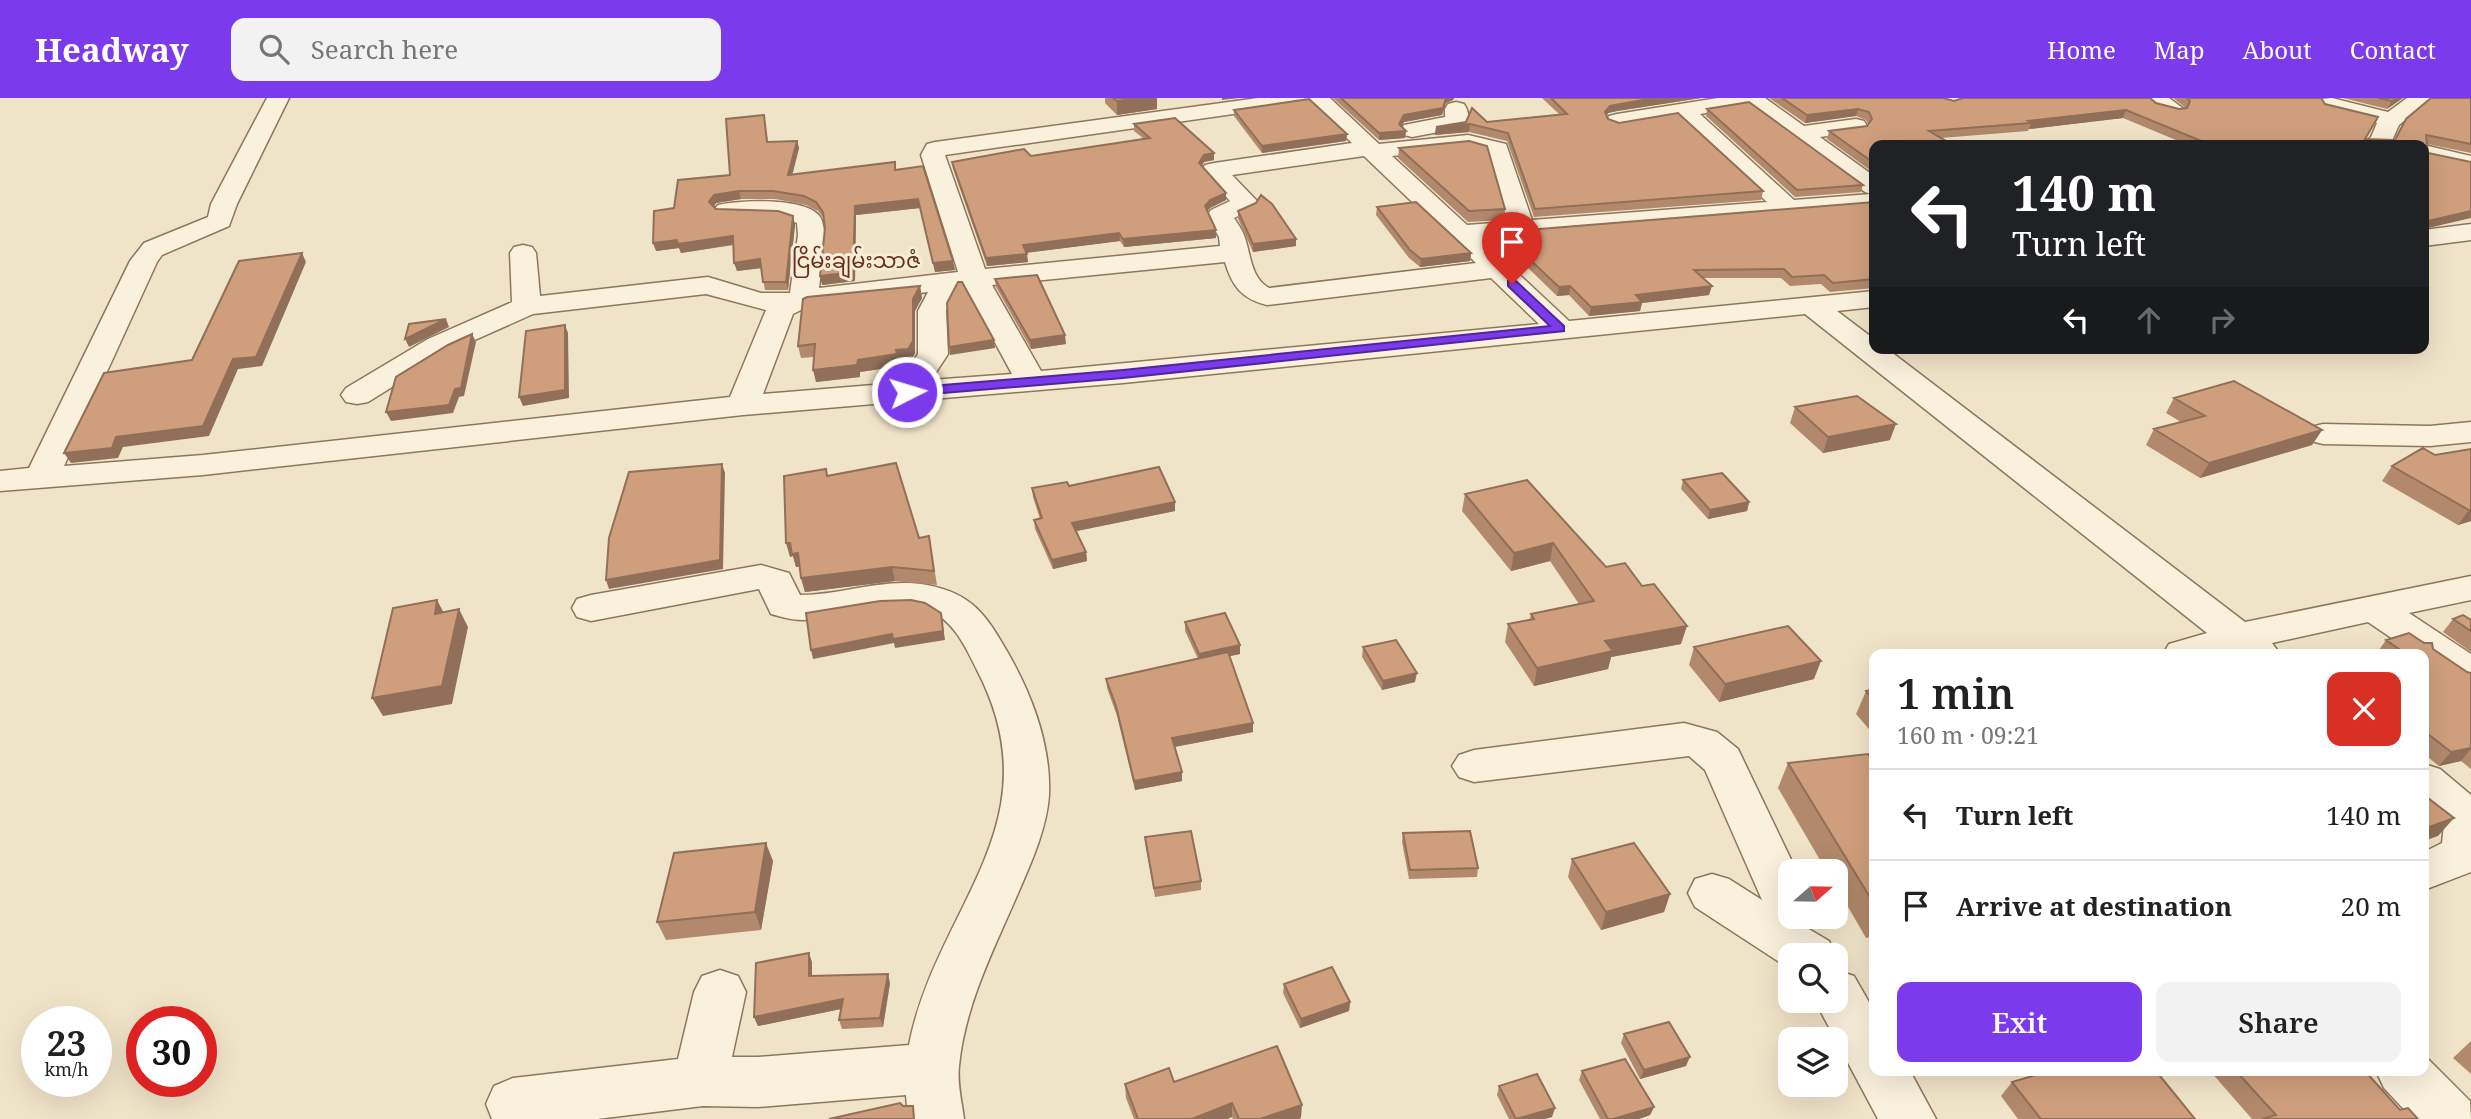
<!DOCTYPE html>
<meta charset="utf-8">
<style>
:root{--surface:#fff;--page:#f2f2f2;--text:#222;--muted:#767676;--line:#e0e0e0;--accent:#7c3aed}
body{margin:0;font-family:"Noto Serif","Noto Sans Myanmar",serif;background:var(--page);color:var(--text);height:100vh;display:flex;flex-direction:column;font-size:26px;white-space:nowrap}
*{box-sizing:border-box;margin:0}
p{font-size:23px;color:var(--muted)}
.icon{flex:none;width:38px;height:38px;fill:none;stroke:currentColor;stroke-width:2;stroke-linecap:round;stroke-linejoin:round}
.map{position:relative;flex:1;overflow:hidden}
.sheet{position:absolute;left:1869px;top:551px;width:560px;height:427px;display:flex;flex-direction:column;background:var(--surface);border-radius:14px;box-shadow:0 7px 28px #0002}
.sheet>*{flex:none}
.banner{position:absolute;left:1869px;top:42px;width:560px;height:214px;border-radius:14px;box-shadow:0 7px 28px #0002;background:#202124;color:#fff;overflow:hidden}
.needle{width:46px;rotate:70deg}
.buttons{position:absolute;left:1778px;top:761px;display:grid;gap:14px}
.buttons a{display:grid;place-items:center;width:70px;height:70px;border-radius:14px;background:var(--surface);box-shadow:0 7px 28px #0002;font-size:35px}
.speed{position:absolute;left:21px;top:908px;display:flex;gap:14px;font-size:35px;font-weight:700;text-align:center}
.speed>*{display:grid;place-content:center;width:91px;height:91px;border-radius:50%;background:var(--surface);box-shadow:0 7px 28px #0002;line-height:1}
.speed small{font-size:18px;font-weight:400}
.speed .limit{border:10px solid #d22;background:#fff;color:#111}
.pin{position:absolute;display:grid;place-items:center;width:60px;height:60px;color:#fff;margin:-72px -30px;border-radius:50% 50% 50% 0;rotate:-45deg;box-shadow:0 0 7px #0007}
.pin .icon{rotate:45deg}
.me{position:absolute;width:77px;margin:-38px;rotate:85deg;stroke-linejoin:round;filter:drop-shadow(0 0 5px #0008)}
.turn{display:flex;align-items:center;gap:24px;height:147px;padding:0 28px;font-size:32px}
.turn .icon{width:91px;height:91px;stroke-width:2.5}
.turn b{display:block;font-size:49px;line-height:60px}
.lanes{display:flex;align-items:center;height:66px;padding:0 28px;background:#0003;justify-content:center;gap:35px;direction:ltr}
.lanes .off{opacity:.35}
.round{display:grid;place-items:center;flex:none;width:74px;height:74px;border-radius:14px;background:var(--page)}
.overview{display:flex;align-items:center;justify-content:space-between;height:119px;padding:0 28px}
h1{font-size:42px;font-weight:600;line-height:52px}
.action{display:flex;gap:14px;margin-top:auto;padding:14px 28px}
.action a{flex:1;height:80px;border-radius:14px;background:var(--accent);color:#fff;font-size:28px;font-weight:600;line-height:80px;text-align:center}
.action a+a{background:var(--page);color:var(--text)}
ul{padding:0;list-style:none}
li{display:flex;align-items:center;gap:21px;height:91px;padding:0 28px;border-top:2px solid var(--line)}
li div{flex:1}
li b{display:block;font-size:26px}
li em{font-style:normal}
header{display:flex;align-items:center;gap:42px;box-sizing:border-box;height:98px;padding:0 35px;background:var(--accent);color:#fff}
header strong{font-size:33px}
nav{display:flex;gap:38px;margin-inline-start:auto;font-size:24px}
.search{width:490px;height:63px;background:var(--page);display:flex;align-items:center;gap:18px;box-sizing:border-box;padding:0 24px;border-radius:14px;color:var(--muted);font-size:26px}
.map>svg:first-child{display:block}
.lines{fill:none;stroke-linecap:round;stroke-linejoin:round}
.minor-casing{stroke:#8d765c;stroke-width:3}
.minor{fill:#faf1dc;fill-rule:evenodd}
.wall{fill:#b2896c}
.shaded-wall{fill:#916f58}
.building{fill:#cf9f7d;stroke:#916f58;stroke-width:2}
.route{fill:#7c3aed;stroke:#51269a;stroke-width:2}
.labels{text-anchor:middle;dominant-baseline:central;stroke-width:6;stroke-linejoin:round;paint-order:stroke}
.far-quarter-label{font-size:21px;fill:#6b2e1e;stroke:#f7eed8}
</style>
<header>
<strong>Headway</strong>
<div class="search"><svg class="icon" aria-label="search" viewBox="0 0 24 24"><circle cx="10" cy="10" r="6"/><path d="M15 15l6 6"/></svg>Search here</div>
<nav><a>Home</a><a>Map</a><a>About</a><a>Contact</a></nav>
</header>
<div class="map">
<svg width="2471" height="1021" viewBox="0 0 2471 1021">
<rect width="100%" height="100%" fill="#f0e4c8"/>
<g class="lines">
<g class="minor-casing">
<path id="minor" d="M267 0H289L237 106 229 128 162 157 157 164 64 368 203 357 730 299 766 212 706 196 533 216 450 253 368 304 357 306 346 304 341 297 346 290 428 241 512 204 510 155 514 149 523 147 532 149 536 155 540 198 708 179 761 195H790L798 137 797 125 780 119 718 117 714 112 718 107C738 102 815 98 822 123 828 143 821 169 819 190L958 174 921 57 927 46 935 44 1258 0H1330L1379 46 1468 37 1506 46 1532 122 1767 104 1677 20 1617 30 1609 28 1606 23 1609 18 1617 16 1718 0H1765L1804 28 1856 21 1864 23 1867 28 1864 33 1820 39 1874 78V110L1482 142 1569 223 1874 193V209L1837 213 1874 241V250H1886L2245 524 2471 478V502L2409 515 2471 556V589L2457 585 2424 562V556H2415L2368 524 2272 545 2280 556H2163L2169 546 2207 535 1805 216 1123 285 743 317 203 377 0 393V373L29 370 130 163 144 145 208 119 211 106ZM1310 5 1352 45 1214 65 1205 67 1202 72 1230 103 1211 112 1207 117 1219 139 1220 148 985 171 945 57ZM1748 8 1865 94 1871 96 1794 102 1700 16ZM1468 51 1488 56 1507 124 1467 127 1392 58ZM1364 58 1476 165 1269 190C1251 180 1251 158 1245 140 1243 133 1238 126 1234 120L1255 110 1259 105 1232 77ZM1225 164C1232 188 1242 201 1267 207L1491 180 1539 226 1041 273 992 187ZM965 189 1012 276 931 282 948 256 946 213 957 190ZM928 194 918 213V256L898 285 763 296 793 216 809 208Z
M1937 0H1961L1962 1 1959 6 1951 8 1940 5Z
M2141 0H2169L2184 11 2181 16C2167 19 2150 11 2141 0Z
M2332 0 2388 14 2407 0H2432L2399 27 2390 47H2362L2371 39 2377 25 2322 11 2319 6 2322 1Z
M1456 4 1464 6C1469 13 1470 22 1465 29L1412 39 1404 37 1401 32 1404 27 1445 19V11L1448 6Z
M2423 47H2424L2471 58V72L2424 61Z
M2471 126V142L2424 148V132Z
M2471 324V344L2430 348 2323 346 2311 343 2307 336 2311 329 2323 326 2430 328Z
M761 467 789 475 800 497C843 497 884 479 927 487 973 496 986 517 1008 555 1032 597 1051 647 1049 697 1047 729 1032 763 1019 793 995 849 965 906 959 968 957 986 962 1004 964 1021H908L906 997 758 1009 703 1008 597 1021H492L486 1006 494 988 513 980 678 961 694 894 702 878 720 872 738 878 746 894 732 959H758L909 947C936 808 1057 726 977 572 966 550 954 522 928 512 889 498 843 522 803 522 792 522 782 519 771 516L759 491 591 523 577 519 572 510 577 501 591 497Z
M1684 625 1717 634 1738 651 1797 774H1790V819H1810L1807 825 1802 827 1829 843 1836 858H1790V871L1695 809 1688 795 1695 781 1712 776 1729 781 1762 802 1705 672 1689 658 1474 684 1459 679 1452 668 1459 657 1474 652Z
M2424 666 2440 671 2471 697V774L2424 792V754L2442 745 2444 726 2424 708Z
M1836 872 1854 878 1874 913V973H1910L1936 1021H1878L1815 903H1836Z
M2424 957 2470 1003 2471 1021H2413L2384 990 2376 973H2424Z"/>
</g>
<use href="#minor" class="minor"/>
</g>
<path class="wall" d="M1105 0H1157V11L1117 17 1105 5Z
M1333 0H1454L1453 2 1446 5 1442 17 1404 24 1401 28 1406 33 1405 40 1379 42Z
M1542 0H1701L1617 13 1608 15 1607 18 1608 21 1763 93 1761 102 1534 119 1507 43 1469 34 1435 37 1436 29 1559 16Z
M1769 0H1943L1954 3 2156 5 2179 11 2186 10 2173 0H2321L2325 6 2365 41 2394 42 2471 0V55L2427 46 2424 131V47H2188L2123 20 2029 31 2028 33 1941 40 1874 47V75L1827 41 1829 33 1867 28 1868 26 1866 22 1856 18 1805 25Z
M2343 0H2403L2387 11Z
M1707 11 1863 87 1861 94 1795 99 1706 18Z
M1234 12 1347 36 1346 43 1262 55 1234 18Z
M764 17 768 44 797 43 799 50 792 77 897 72 923 68 955 172 935 174 920 110 856 117 855 183 822 187 825 130 824 121 818 113 806 107 775 101H741L716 105 714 109 716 111 793 118 795 127 788 192H765L761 170 737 173 734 147 681 155 679 150 656 153 730 77Z
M1134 26 1214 55V62L1204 64 1202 68 1226 95V102L1210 110 1207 113 1216 132V140L1124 149 1120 143 1026 155 1028 164 987 168 953 71 952 64 1031 58 1144 41 1134 33Z
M1399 50 1505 111 1504 122 1468 124 1398 60Z
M1874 104V190L1830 194 1821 186 1790 188 1781 180H1704L1709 197 1642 205 1640 213 1589 218 1569 197 1557 198 1525 167H1522L1516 162 1508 163 1488 144 1489 135Z
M1377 109 1471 155 1470 163 1420 169 1409 160 1376 117Z
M1238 113 1296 141V148L1253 154 1238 121Z
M995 181 1066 246 1031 251 996 189Z
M920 188 922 200 915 213V255L910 263 899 264 900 268 860 274V279L816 284 814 259 801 260 798 248Z
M2174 300 2322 332 2312 347 2200 380 2146 347 2154 331 2181 324 2166 315Z
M1795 309 1890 342 1823 355 1790 325Z
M2471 351V423L2458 427 2382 383 2392 368 2435 357Z
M828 378 919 440 929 438 937 487 895 483 805 494 801 480 800 469H796L793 458 790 459Z
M1683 382 1749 404 1747 413 1708 421 1681 391Z
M1069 388 1175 404V413L1076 433 1086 454 1087 463 1053 471 1035 431 1034 422 1040 421 1033 399 1032 390Z
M1465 396 1606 469 1681 546 1611 559 1608 571 1534 588 1505 544 1508 526 1530 521 1531 516 1579 506 1550 463 1511 473 1462 413Z
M2453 521 2471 522V554L2443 534Z
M1185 524 1240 547V556L1229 558 1253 625V634L1175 649 1182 683 1135 692 1117 618 1107 590 1106 581 1198 561 1185 533Z
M2409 535 2424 545H2432L2433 551 2467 574 2471 575V671L2461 663 2439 668 2424 656V556H2376L2386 542Z
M1363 549 1415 584 1382 592 1362 559Z
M1694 549 1814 581 1719 604 1689 567Z
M1874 591V637L1856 616 1866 593Z
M1788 665H1874V839L1866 840 1836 788V774H1827L1778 690Z
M1403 735 1478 770 1477 779 1409 781 1402 744Z
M1145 739 1201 783V792L1155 799 1146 749Z
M1572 761 1670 796 1664 814 1601 832 1568 779Z
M773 763 761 832 666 842 657 824Z
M812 864V878L890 885 883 929 842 931 839 922 841 911 758 928 754 919Z
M1284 886 1350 904 1349 913 1300 930 1283 895Z
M1624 936 1686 968 1640 981 1621 945Z
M2471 943V976L2453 960Z
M1582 973 1654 1009 1650 1017 1639 1021H1600L1579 982Z
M2210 973H2365L2400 1012 2418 1021H2252Z
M1174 984 1301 1020 1233 1021 1232 1019 1227 1021H1134L1126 1000 1125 986Z
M2012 984 2195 1021H2018L2001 998Z
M1499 988 1552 1019 1544 1021H1509L1497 997Z"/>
<path class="shaded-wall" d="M1140 0H1157V11L1117 17V3Z
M1222 0H1239L1222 2Z
M1446 0H1454L1453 2 1446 5 1442 17 1404 24 1399 33V26L1404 17Z
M1654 0H1701L1617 13 1608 15 1604 22 1605 14 1610 8Z
M2397 0H2403L2387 11 2392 3Z
M1858 11 1856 18 1805 25 1807 17Z
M2126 12 2123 20 2029 31 2031 25 2028 23Z
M1470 26 1469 34 1435 37 1436 29Z
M1406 33 1405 40 1379 42V35Z
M1347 36 1346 43 1262 55V48Z
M797 43 799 50 790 86 788 77Z
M1214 55V62L1204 64 1199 72V65L1204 57Z
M739 93 741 101 716 105 711 112 709 104 714 97Z
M1226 95V102L1210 110 1205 115V108L1210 102Z
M918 101 920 110 856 117 855 183 822 187 820 178 855 108Z
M2471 113V120L2424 131V124Z
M793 118 795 127 788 192 786 184Z
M1216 132V140L1124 149 1123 141Z
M1119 135 1120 143 1024 155 1023 147Z
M733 138 736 146 681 155 679 150 656 153 653 145 677 142Z
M1296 141V148L1253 154V146Z
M1518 153 1516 162 1508 163 1509 154Z
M302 155 306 164 262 268 238 271 209 338 123 349 118 360 71 365 64 355 233 261Z
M1471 155 1470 163 1420 169 1421 161Z
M1027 156 1028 164 987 168 986 160Z
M1523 158H1526L1525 167H1522Z
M760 161 762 170 737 173 734 165Z
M953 163 955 172 935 174 933 165Z
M920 188 922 200 915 213V255L910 263 899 264 900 268 860 274V279L816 284 813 272 896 252 913 201Z
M1570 188 1569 197 1557 198 1559 189Z
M1712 188 1709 197 1642 205 1640 213 1589 218 1591 209 1636 197Z
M446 221 449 229 409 249 405 241Z
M565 227 568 235 569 300 523 308 519 299Z
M472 236 476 244 464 298 459 299 453 315 391 323 386 314 455 291Z
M1065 237 1066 246 1031 251 1030 242Z
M994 242 995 250 950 257 949 249Z
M1896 326 1890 342 1823 355 1828 339Z
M2322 332 2312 347 2200 380 2209 365Z
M722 366 725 375 723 471 609 491 606 482Z
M1175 404V413L1072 434V425Z
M1749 404 1747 413 1708 421 1710 412Z
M2469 412H2471V423L2458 427Z
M786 445H790L798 455 802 468 796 469 793 458 790 459Z
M1553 445 1550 463 1511 473 1514 455Z
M1086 454 1087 463 1053 471 1052 462Z
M892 469 895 483 805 494 801 480Z
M437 502 446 519 435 516Z
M459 511 468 529 452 606 383 618 372 600Z
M941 515 945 542 895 550 894 545 813 561 811 552Z
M1687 528 1681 546 1611 559 1608 571 1534 588 1537 570 1605 543Z
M1240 547V556L1199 565V556Z
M1821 563 1814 581 1719 604 1725 586Z
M1417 575 1415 584 1382 592 1383 583Z
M1253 625V634L1173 649 1172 640Z
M2471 650V651L2461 663 2439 668 2451 654Z
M1182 674V683L1135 692 1134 683Z
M2454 720 2438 738 2424 743V731Z
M766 745 773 763 761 832 755 814Z
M1670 796 1664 814 1601 832 1606 814Z
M809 855 812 864V887L809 878Z
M888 876 890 885 883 929 880 920Z
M843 901 846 910 758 928 754 919Z
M1350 904 1349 913 1300 930 1301 921Z
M1690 959 1686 968 1640 981 1644 972Z
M1232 1005V1019L1227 1021H1192Z
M1302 1007 1301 1020 1299 1021H1260Z
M1654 1009 1650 1017 1639 1021H1613Z
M1555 1010 1552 1019 1544 1021H1519Z"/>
<path class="building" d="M1113 0H1140L1117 3Z
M1341 0H1446L1443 10 1404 17 1399 26 1406 33 1379 35Z
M1551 0H1654L1610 8 1605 14 1608 21 1619 25 1678 15 1763 93 1535 111 1508 35 1470 26 1436 29 1466 24 1472 10 1487 24 1567 16Z
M1782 0H1943L1954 3 1963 0H2150L2156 5 2179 11 2187 10 2190 3 2187 0H2321L2325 6 2378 19 2365 41 2395 42 2406 21 2431 0H2471V46L2426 37 2428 55 2471 64V113L2424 124V47H2211L2126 12 2028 23 2031 25 1929 33 1953 47H1874V65L1829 33 1867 28 1872 21 1869 14 1858 11 1807 17Z
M2378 0H2397L2392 3Z
M1309 1 1347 36 1262 48 1234 12Z
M1749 4 1863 87 1797 92 1707 11Z
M764 17 767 44 797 43 788 77 895 64V72L923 68 953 163 933 165 918 101 855 108 853 174 820 178 825 130 823 114 816 104 804 98 773 93H739L714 97 709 104 716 111 778 113 793 118 786 184H763L760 161 734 165 733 138 678 146 677 142 653 145 654 113 674 110 678 82 730 77 726 21Z
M1175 20 1214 55 1204 57 1199 65 1226 95 1210 102 1205 108 1216 132 1123 141 1119 135 1023 147 1027 156 986 160 952 64 1024 51 1031 58 1150 40 1134 26Z
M1469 43 1487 48 1505 111 1469 113 1399 50Z
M1261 97 1272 106 1296 141 1253 146 1238 113 1256 105Z
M1416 104 1471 155 1421 161 1410 152 1377 109Z
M1874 104V181L1833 185 1824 177 1792 179 1784 171 1694 172 1712 188 1636 197 1642 204 1591 209 1570 188 1559 189 1526 158H1523L1518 153 1509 154 1489 135Z
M302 155 256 259 233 261 203 328 116 339 112 350 64 355 104 275 192 262 239 163Z
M1037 177 1065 237 1030 242 995 181Z
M958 184H962L994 242 949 249 947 205Z
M920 188 913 201V243L908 251 896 252 897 256 858 262 857 267 813 272 815 246 798 248 803 201 807 199Z
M446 221 405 241 409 226Z
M565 227V292L519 299 526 233Z
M472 236 461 290 455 291 449 307 386 314 396 279 448 247Z
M2234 283 2322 332 2209 365 2154 331 2205 318 2174 300Z
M1857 298 1896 326 1828 339 1795 309Z
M2423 350 2435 357 2471 351V412H2469L2392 368Z
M896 365 919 440 929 438 934 473 892 469 801 480 798 455 792 456 790 445H786L784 378 826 371 827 378Z
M722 366 720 462 606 482 609 440 629 374Z
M1159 369 1175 404 1072 425 1086 454 1052 462 1034 422 1042 420 1032 390 1067 384 1069 388Z
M1722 375 1749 404 1710 412 1683 382Z
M1527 382 1606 469 1625 465 1642 488 1654 486 1687 528 1605 543 1613 553 1537 570 1508 526 1534 521 1531 516 1594 503 1553 445 1514 455 1465 396Z
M437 502 435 516 459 511 442 588 372 600 393 510Z
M911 502 925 505 941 515 943 533 893 541 892 536 811 552 806 515 880 503Z
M1225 515 1240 547 1199 556 1185 524Z
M2463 517 2471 522V533L2453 521Z
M1788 528 1821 563 1725 586 1694 549Z
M2409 535 2424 545H2432L2433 551 2467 574 2471 575V650L2451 654 2424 633V556H2406L2386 542Z
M1396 542 1417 575 1383 583 1363 549Z
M1228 554 1253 625 1172 640 1182 674 1134 683 1116 608 1106 581Z
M1874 591V602L1866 593Z
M1868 656 1874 665V806L1788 665Z
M2424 697 2454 720 2424 731Z
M1191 733 1201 783 1154 790 1145 739Z
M1470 733 1478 770 1410 772 1403 735Z
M766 745 755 814 657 824 674 755Z
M1634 745 1670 796 1606 814 1572 761Z
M809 855V878L888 876 880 920 839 922 843 901 754 919 756 865Z
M1332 869 1350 904 1301 921 1284 886Z
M1669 924 1690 959 1644 972 1624 936Z
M1277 948 1302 1007 1260 1021H1239L1232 1005 1192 1021H1138L1125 986 1169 970 1174 984Z
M1625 961 1654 1009 1613 1021H1608L1582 973Z
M2049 973H2156L2195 1021H2041L2012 984Z
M2236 973H2365L2400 1012 2408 1010 2418 1021H2262L2276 1017Z
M1537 976 1555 1010 1516 1021 1499 988Z
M900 1005 903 1008H913L914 1021H829Z"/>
<path class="route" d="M1508 183H1516L1564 228V233L1123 280 907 298 901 294 907 290 1123 272 1550 228 1508 188Z"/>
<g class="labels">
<g class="far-quarter-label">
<text x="856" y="162">ငြိမ်းချမ်းသာဇံ</text>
</g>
</g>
</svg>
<div class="buttons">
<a><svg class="needle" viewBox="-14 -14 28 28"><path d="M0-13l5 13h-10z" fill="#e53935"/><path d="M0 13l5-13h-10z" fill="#767676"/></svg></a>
<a><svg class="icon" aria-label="search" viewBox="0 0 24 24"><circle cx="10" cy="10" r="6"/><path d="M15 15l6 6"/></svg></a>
<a><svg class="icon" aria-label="layers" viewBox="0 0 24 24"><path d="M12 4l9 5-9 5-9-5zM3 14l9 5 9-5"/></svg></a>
</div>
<div class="speed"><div>23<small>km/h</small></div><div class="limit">30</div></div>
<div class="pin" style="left:1512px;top:186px;background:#d93025"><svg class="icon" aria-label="arrive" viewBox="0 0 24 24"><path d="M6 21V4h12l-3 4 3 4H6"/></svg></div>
<svg class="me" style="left:907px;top:294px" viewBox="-20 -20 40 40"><circle r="17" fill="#7c3aed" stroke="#fff" stroke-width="3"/><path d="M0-11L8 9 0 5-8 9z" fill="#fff"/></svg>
<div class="banner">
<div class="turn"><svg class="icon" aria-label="left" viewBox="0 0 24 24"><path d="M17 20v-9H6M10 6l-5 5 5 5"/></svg><div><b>140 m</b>Turn left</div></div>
<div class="lanes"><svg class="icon" aria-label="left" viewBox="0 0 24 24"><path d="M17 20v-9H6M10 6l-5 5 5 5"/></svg><svg class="icon off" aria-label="ahead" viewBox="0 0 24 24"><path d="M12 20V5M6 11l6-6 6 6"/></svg><svg class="icon off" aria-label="right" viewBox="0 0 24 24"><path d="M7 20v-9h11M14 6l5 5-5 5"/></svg></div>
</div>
<section class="sheet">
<div class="overview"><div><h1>1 min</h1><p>160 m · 09:21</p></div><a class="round" style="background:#d93025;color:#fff"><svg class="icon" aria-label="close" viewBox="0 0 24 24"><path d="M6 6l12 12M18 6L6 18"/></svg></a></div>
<ul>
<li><svg class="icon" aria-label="left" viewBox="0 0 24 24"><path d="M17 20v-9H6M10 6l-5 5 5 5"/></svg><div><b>Turn left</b></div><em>140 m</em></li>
<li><svg class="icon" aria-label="arrive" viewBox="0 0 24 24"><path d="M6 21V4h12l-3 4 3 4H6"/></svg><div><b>Arrive at destination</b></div><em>20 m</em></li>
</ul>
<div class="action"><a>Exit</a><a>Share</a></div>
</section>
</div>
